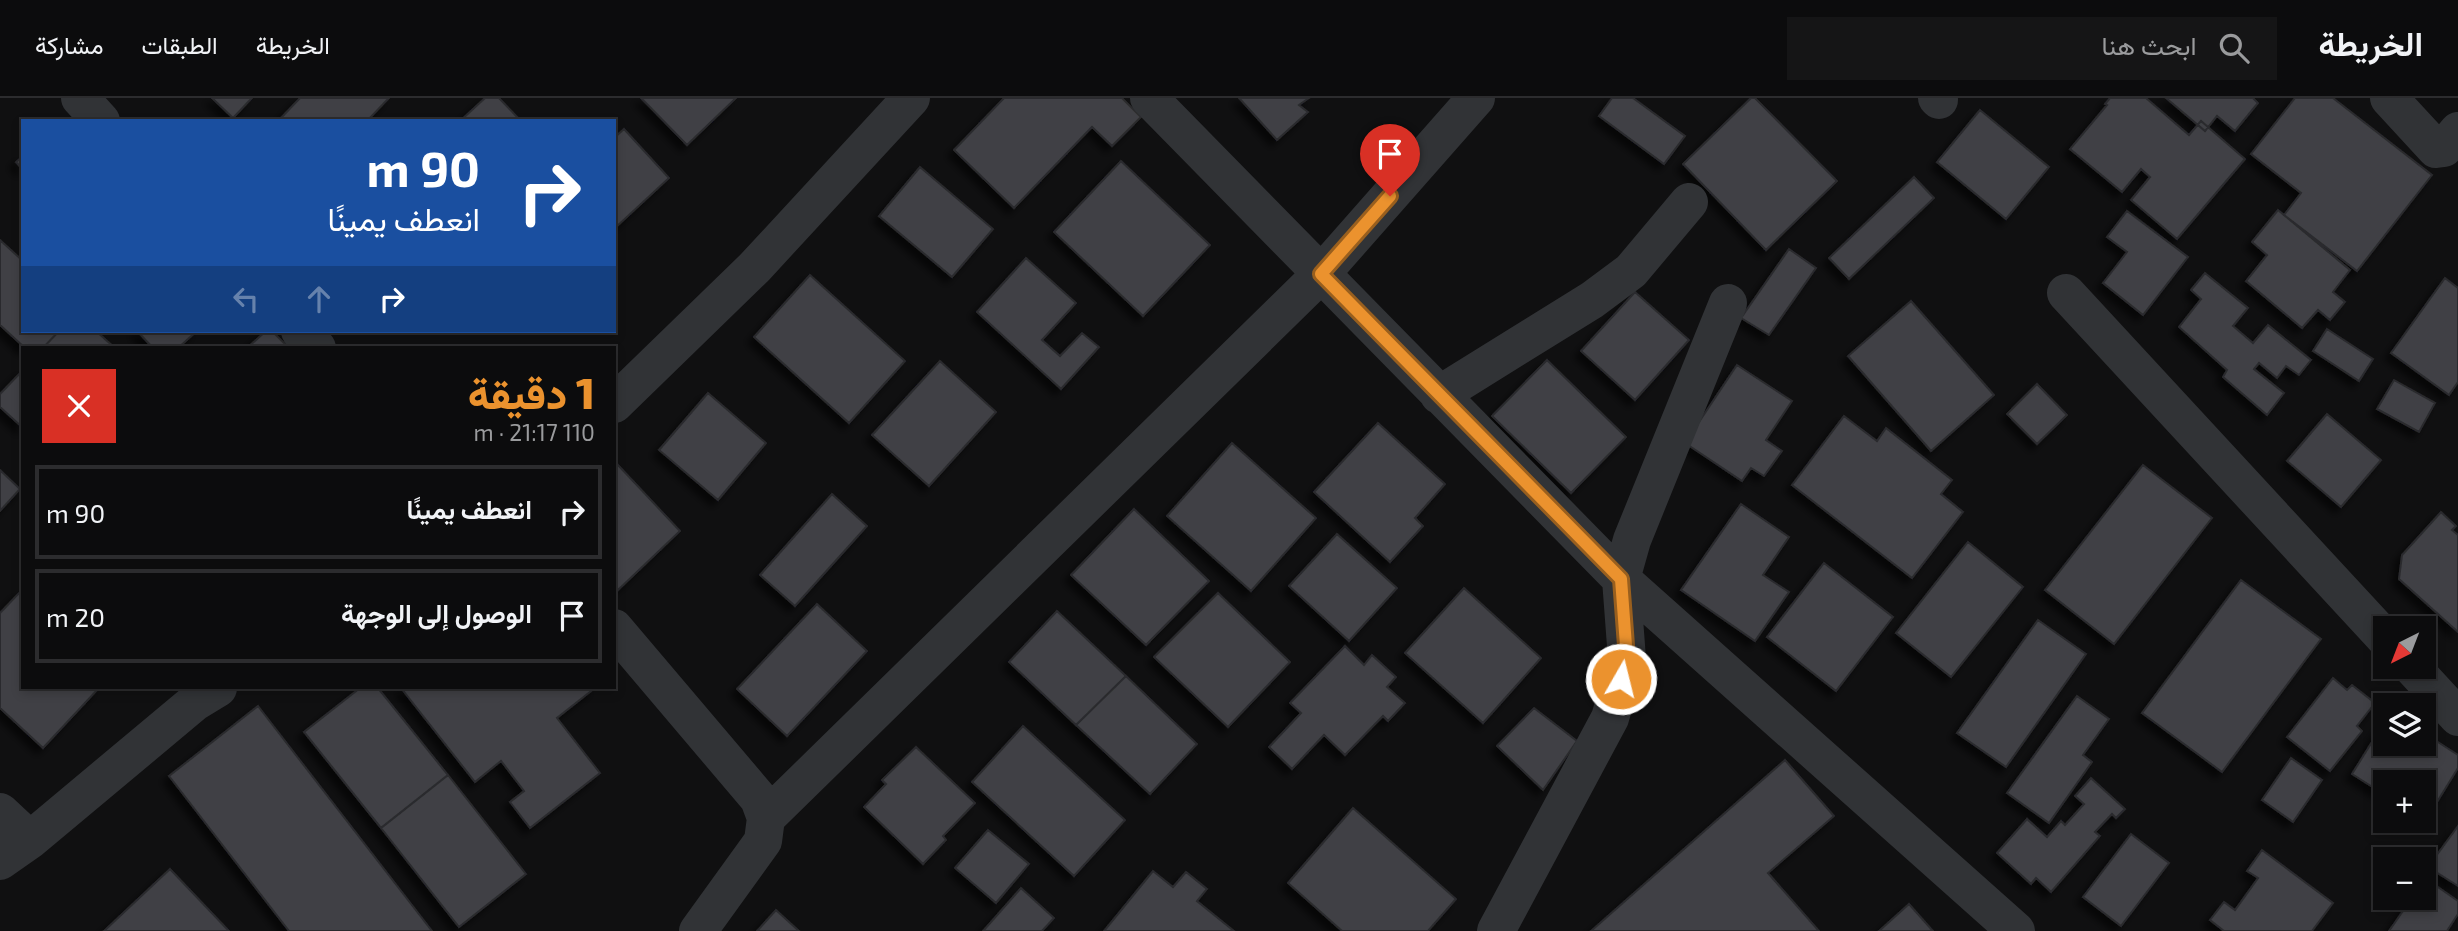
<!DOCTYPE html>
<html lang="ar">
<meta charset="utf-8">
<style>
:root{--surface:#0c0c0d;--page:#151516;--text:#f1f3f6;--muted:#9a9b9d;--line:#2c2c2e;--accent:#eb922e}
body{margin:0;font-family:"Exo 2",Vazirmatn,sans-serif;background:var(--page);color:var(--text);direction:rtl;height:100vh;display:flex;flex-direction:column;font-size:26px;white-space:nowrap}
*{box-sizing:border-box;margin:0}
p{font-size:23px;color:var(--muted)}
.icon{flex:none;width:38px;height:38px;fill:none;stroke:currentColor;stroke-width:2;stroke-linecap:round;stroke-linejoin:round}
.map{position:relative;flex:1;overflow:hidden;direction:ltr}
.panel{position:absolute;left:21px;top:248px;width:595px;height:343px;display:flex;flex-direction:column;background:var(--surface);border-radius:0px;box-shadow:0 4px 10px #0003,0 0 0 2px var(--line);direction:rtl}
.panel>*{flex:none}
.banner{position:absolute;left:21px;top:21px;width:595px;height:214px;border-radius:0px;box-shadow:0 4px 10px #0003,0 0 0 2px var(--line);direction:rtl;background:#1a4fa0;color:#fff;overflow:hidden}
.needle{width:46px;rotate:222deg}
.fabs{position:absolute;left:2373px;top:518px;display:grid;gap:14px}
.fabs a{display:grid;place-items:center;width:63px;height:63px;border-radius:0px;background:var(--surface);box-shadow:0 4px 10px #0003,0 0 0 2px var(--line);font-size:35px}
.pin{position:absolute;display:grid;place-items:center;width:60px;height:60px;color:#fff;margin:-72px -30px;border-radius:50% 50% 50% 0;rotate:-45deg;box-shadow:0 0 7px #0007}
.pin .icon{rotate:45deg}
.me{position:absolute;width:77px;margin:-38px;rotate:8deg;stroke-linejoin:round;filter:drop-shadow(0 0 5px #0008)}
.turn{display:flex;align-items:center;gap:24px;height:147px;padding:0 21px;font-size:32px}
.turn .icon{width:91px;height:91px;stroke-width:2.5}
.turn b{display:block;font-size:49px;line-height:60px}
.lanes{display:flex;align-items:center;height:66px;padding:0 21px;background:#0003;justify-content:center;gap:35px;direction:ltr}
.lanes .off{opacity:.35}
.round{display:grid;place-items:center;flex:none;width:74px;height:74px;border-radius:0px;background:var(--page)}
.summary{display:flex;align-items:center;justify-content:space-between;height:119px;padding:0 21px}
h1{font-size:42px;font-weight:800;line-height:52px;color:var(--accent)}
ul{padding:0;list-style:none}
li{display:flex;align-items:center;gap:21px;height:94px;margin:0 14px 10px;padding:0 7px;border:4px solid var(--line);border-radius:0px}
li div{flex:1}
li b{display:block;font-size:26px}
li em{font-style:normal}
header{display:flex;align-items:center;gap:42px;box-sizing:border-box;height:98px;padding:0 35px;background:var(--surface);border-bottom:2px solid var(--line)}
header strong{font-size:33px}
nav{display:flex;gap:38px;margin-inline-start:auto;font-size:24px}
.search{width:490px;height:63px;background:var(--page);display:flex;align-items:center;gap:18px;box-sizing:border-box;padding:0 24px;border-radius:0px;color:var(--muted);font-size:26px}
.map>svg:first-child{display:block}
.building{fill:#3f4044;stroke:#2a2a2d;stroke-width:2;filter:url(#shadow)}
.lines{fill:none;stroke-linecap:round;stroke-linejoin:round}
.minor{stroke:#313336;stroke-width:38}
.route-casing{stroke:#995f1e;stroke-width:18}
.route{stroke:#eb922e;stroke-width:12}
</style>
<header>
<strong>الخريطة</strong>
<div class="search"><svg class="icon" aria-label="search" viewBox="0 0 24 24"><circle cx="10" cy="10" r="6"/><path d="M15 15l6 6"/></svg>ابحث هنا</div>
<nav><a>الخريطة</a><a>الطبقات</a><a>مشاركة</a></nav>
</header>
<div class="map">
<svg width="2458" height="833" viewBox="0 0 2458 833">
<defs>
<filter id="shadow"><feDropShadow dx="-6" dy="6" stdDeviation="3.5" flood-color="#0009"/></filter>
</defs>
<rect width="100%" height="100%" fill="#101011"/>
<path class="building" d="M212 0H252L233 20Z
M300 0H389L367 23H278Z
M485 0H499L521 23H460Z
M641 0H736L687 47Z
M1004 0H1122L1141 19 1112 48 1092 29 1014 110 954 52Z
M1239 0H1309L1299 7 1308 14 1277 42Z
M1612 0H1633L1685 38 1664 66 1599 18Z
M1751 0H1755L1837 83 1766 152 1683 66Z
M2110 0H2146L2189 37 2201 23 2245 61 2177 141 2131 102 2150 79 2141 71 2122 94 2070 51 2107 7 2105 6Z
M2166 0H2253L2258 5 2235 33 2217 18 2205 33Z
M2295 0H2333L2432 77 2357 173 2284 117 2301 95 2251 56Z
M1980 12 2049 69 2006 121 1937 64Z
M624 31 669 80 614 131V40Z
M23 58V72L16 64Z
M1121 63 1210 147 1143 218 1054 134Z
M920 69 993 131 952 179 879 118Z
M1914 79 1934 100 1849 181 1829 160Z
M2278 112 2350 172 2333 194 2345 204 2330 222 2318 212 2302 230 2246 183 2267 157 2252 144Z
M2127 113 2188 159 2143 217 2103 185 2127 154 2107 139Z
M0 142 23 163V233H59L43 250H25L0 227Z
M1789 151 1816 170 1769 237 1741 220Z
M1026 160 1076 205 1042 242 1060 258 1082 235 1099 249 1061 291 977 214Z
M2205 175 2248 210 2233 228 2253 245 2268 227 2311 262 2299 277 2286 268 2277 280 2259 265 2254 271 2284 295 2267 317 2223 279 2227 272 2179 229 2201 201 2191 192Z
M810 177 905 263 849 325 754 239Z
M2445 180 2458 190V284L2449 297 2391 255Z
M1635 194 1689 242 1635 302 1581 253Z
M1911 203 1994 297 1931 353 1848 258Z
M2327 231 2373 261 2359 283 2313 253Z
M59 233H96L115 250H43Z
M137 233H197L178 250H153Z
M266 233H272L289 250H247Z
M1547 262 1626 339 1571 395 1492 318Z
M940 263 996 314 929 388 872 337Z
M1737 267 1792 303 1766 342 1782 353 1764 378 1751 370 1742 383 1685 345Z
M23 272V330L0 309V296Z
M2394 282 2435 305 2419 334 2377 311Z
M2037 286 2067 317 2037 346 2007 316Z
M708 295 766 345 718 402 659 352Z
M2327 316 2381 362 2341 409 2287 363Z
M1844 318 1877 343 1886 330 1952 382 1941 396 1963 414 1912 480 1792 387Z
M1378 325 1445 386 1415 420 1423 428 1390 464 1314 394Z
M1232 345 1316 420 1251 493 1167 418Z
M618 367 680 433 618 492 614 488V371Z
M2143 367 2212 420 2114 546 2045 492Z
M0 372 20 391 0 413Z
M832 396 867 428 795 508 760 477Z
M1741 406 1789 439 1763 477 1789 494 1755 543 1681 492Z
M1134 411 1209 483 1146 547 1071 477Z
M2441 414 2456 428 2452 432 2458 437V534L2399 481 2402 457Z
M1337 436 1397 490 1349 543 1289 488Z
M1968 444 2023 489 1951 579 1896 535Z
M1824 465 1893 519 1836 593 1767 539Z
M2241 482 2321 541 2222 674 2142 615Z
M1464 490 1541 560 1483 625 1405 555Z
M20 494 23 496V590H99L43 650 0 610V515Z
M1218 495 1290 564 1228 629 1154 559Z
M817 506 867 553 787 638 737 591Z
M1057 513 1126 578 1076 627 1009 564Z
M2038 522 2086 556 2006 669 1957 635Z
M1345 548 1364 567 1372 557 1396 579 1387 589 1405 605 1388 623 1383 618 1345 657 1324 637 1292 671 1269 649 1301 615 1290 605Z
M1126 578 1197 646 1150 696 1076 627Z
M2333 580 2347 592 2352 587 2375 605 2357 628 2362 633 2330 673 2287 639Z
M360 590H378L448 677 381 730 304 634Z
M401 590H595L557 620 600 675 530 730 510 704 524 693 501 663 475 684Z
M2077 598 2109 621 2083 657 2092 664 2049 725 2007 695Z
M258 608 432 833H289L169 678Z
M1534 610 1577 643 1543 692 1497 648Z
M2385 623V646H2424V635L2458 657V670L2426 722 2424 684H2385V697L2352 676Z
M1023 628 1125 722 1074 778 972 684Z
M916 649 975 705 943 738 946 742 923 766 864 709 886 686 882 682Z
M2291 660 2322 682 2293 724 2262 702Z
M1785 662 1834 718 1768 775 1819 833H1591Z
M448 677 526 776 459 829 381 730Z
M2091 680 2125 711 2116 720 2112 716 2095 734 2100 738 2051 794 2036 780 2031 786 1997 755 2027 721 2047 739 2061 723 2065 727 2084 706 2075 698Z
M1353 710 1456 801 1428 833H1342L1288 785Z
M2458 728V788L2428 769Z
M988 732 1029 766 996 805 955 770Z
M2131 736 2169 765 2121 828 2083 799Z
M2262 752 2333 805 2312 833H2224L2210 822 2224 804 2235 812 2258 780 2247 773Z
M170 771 229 833H104Z
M1153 773 1173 789 1186 774 1207 791 1197 803 1234 833H1104Z
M2425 780 2458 803V816L2447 833H2389L2412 800H2424Z
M1021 790 1054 820 1042 833H983Z
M1909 806 1933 833H1879Z
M776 812 799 833H757Z"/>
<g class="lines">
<path class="minor" d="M80 0 101 23
M1149 0 1621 481 2016 833
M1937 0 1939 2
M2389 0 2436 51 2444 50 2458 33
M2066 195 2385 540
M300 233 317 250
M1439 297 1592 202 1631 173 1689 104
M614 306 755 169 911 0
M614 530 759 701 766 720 763 743 698 833
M2412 569 2458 619
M0 714 30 742
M766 720 1321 176 1476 0
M0 763 30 742 195 604 218 590
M1496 833 1610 620 1627 561 1621 481 1632 442 1728 205"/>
</g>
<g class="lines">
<g class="route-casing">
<path id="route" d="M1390 98 1321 176 1621 481 1627 561 1621 581"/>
</g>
<use href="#route" class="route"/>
</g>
</svg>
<div class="fabs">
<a><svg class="needle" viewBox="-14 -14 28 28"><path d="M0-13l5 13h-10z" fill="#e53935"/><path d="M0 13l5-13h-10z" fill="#9a9b9d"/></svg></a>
<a><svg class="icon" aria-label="layers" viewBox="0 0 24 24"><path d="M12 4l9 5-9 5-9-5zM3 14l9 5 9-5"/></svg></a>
<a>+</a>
<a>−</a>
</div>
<div class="pin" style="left:1390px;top:98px;background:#d93025"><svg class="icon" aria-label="arrive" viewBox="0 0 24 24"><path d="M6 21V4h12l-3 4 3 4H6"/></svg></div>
<svg class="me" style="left:1621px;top:581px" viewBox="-20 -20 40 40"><circle r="17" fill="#eb922e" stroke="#fff" stroke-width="3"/><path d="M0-11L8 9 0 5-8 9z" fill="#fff"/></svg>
<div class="banner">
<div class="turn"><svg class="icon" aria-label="right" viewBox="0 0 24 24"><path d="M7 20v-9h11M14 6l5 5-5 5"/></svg><div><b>90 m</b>انعطف يمينًا</div></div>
<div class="lanes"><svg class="icon off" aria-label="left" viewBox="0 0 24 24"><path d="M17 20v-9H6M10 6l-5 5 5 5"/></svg><svg class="icon off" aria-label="ahead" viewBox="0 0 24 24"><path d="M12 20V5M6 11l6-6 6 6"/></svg><svg class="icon" aria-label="right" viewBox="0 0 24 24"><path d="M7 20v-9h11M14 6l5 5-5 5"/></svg></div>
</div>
<section class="panel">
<div class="summary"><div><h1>1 دقيقة</h1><p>110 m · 21:17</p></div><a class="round" style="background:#d93025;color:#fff"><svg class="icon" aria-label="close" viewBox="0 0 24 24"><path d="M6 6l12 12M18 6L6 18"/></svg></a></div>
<ul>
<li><svg class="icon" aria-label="right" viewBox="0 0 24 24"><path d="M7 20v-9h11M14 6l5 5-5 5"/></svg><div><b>انعطف يمينًا</b></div><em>90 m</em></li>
<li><svg class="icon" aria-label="arrive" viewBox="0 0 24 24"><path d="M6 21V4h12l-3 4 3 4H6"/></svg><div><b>الوصول إلى الوجهة</b></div><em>20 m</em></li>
</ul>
</section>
</div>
